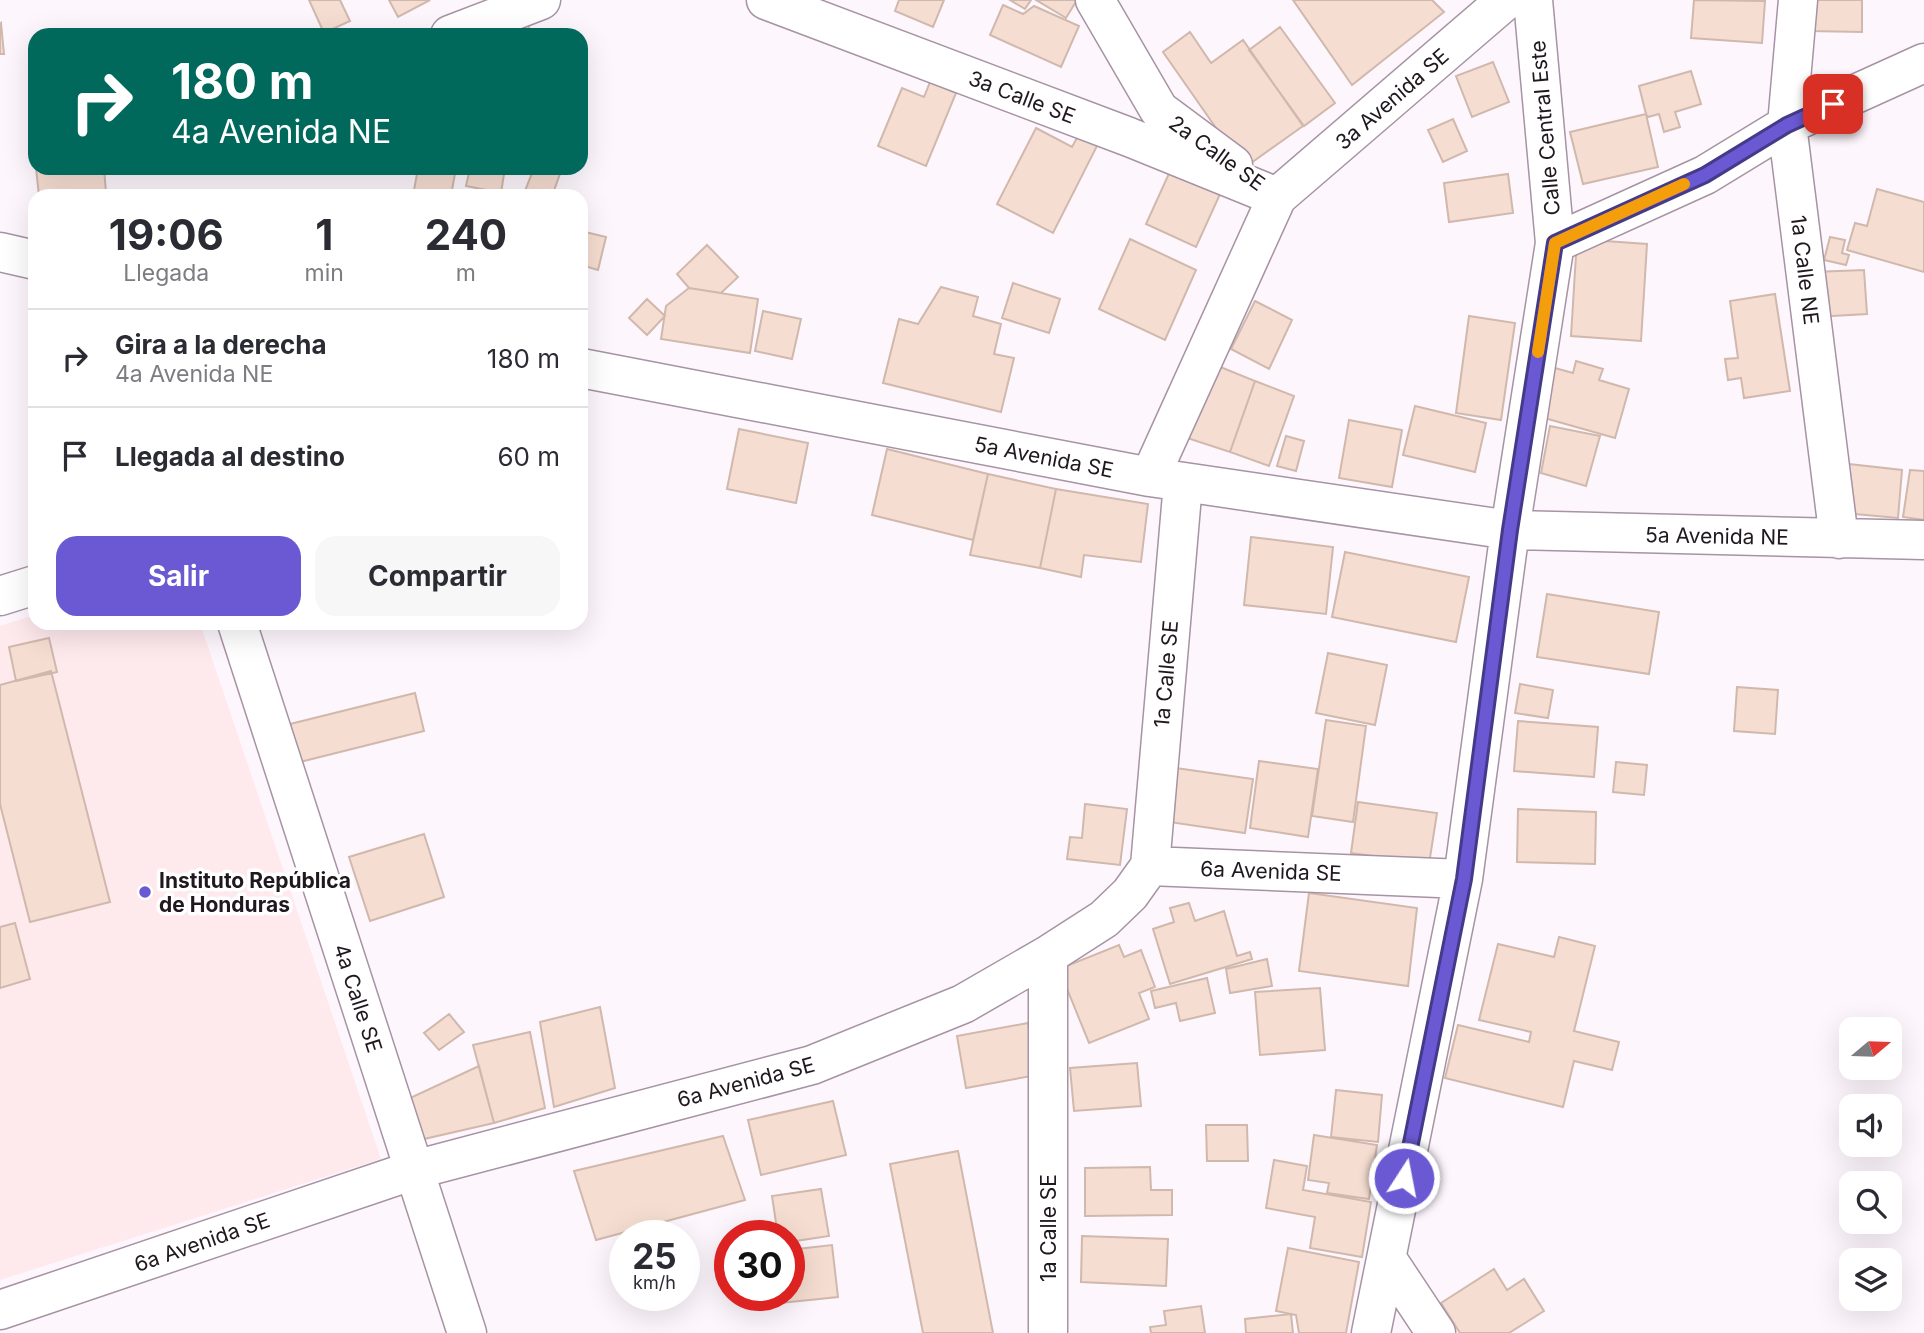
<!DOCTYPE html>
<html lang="es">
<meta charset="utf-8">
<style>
:root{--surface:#fff;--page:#f7f7f7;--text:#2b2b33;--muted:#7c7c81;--line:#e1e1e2;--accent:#6a59d3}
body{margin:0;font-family:Inter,sans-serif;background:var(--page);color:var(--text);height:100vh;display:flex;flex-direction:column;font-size:26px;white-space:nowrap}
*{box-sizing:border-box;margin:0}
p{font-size:23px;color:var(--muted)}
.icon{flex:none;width:38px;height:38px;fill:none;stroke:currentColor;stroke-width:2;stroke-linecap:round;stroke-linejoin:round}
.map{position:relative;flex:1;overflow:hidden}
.details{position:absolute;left:28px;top:189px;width:560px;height:441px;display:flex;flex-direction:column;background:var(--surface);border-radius:21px;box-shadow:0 7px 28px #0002}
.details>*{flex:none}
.hud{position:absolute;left:28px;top:28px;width:560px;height:147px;border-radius:21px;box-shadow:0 7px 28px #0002;background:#00695c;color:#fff;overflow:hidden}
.needle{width:46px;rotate:71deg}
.controls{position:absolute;left:1839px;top:1017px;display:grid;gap:14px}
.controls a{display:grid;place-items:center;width:63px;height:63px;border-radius:14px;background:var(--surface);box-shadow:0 7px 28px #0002;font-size:35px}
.speed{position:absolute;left:609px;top:1220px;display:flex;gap:14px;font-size:35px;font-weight:700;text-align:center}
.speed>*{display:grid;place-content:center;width:91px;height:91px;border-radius:50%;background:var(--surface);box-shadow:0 7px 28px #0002;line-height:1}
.speed small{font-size:18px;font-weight:400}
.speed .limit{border:10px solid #d22;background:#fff;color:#111}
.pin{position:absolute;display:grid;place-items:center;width:60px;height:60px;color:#fff;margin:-30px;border-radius:14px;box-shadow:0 4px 10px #0006}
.me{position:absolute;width:77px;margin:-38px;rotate:11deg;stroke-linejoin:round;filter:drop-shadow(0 0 5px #0008)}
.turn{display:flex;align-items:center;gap:24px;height:147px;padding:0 28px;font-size:32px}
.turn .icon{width:91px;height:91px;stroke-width:2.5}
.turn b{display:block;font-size:49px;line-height:60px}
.eta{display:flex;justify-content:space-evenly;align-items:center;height:119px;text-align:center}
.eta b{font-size:42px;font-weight:700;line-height:49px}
.primary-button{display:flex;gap:14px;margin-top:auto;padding:14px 28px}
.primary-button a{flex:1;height:80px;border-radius:21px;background:var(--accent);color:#fff;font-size:28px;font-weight:700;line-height:80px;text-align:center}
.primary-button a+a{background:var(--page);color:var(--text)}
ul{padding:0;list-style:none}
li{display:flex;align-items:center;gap:21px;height:98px;padding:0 28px;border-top:2px solid var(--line)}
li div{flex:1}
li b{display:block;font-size:26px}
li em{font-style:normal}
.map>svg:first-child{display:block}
.education{fill:#fee9ed}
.building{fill:#f6ddd1;stroke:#d0b8ad;stroke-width:2}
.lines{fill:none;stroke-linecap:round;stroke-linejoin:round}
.minor-casing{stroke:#a693a4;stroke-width:41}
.minor{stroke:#fff;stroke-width:38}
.route-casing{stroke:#453a89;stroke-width:18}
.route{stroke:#6a59d3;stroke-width:12}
.slow{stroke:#f59e0b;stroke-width:12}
.poi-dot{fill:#6a59d3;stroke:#fff;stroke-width:2.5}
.labels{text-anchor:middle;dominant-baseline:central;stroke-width:7;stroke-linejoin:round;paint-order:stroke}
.street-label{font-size:21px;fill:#1f181e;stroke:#fff}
.poi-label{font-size:21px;font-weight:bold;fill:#1f181e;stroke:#fff;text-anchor:start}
</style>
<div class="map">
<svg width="1924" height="1333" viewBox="0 0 1924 1333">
<rect width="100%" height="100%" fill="#fef6fd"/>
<path class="education" d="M35 615V623H200L381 1159 0 1280V626Z"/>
<path class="building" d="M309 0H340L350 21 324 33Z
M389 0H430L398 17Z
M899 0H944L933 27 895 11Z
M1010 0H1031L1025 9Z
M1036 0H1077L1066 18Z
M1293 0H1432L1444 12 1352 85Z
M1694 0 1765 1 1762 43 1691 38Z
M1809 0H1862V32L1809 31Z
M1003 5 1023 14 1034 6 1079 26 1061 67 990 35Z
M523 12 532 35H464Z
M1 23 4 54H0V24Z
M1280 27 1335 103 1304 126 1249 50Z
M1190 32 1211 63 1243 40 1303 126 1244 168 1163 52Z
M1493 62 1509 102 1472 117 1456 76Z
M1691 71 1701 104 1675 112 1680 127 1664 132 1659 114 1648 117 1646 114 1639 86Z
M930 82 956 93 926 166 878 146 902 88 924 97Z
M30 114H35V161Z
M1646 114 1658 167 1583 184 1570 132Z
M1453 119 1467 151 1443 162 1428 130Z
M1036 128 1072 147 1079 134 1098 144 1053 233 997 204Z
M36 168H104L106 193 39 196Z
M418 168H456L452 190 485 196H413Z
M470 168H505L501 193 466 186Z
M534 168H553L561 171 552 196H539L525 191Z
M1171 169 1221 192 1196 247 1146 224Z
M1508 174 1513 213 1449 222 1444 183Z
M1877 189 1924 202V272L1847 250 1855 223 1867 226Z
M581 231 606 237 598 270 581 265Z
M1830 237 1845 240 1842 253 1849 255 1846 265 1824 260Z
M1130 239 1196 270 1165 340 1099 309Z
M1577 239 1647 244 1641 341 1571 336Z
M707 245 738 277 721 293 689 288 677 274Z
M1864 270 1867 314 1815 317 1813 272Z
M1013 283 1060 299 1049 333 1002 318Z
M941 287 978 297 973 316 1001 324 994 354 1014 358 1001 412 883 383 899 319 918 324Z
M689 288 758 299 750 353 661 339 666 306Z
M1775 294 1790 391 1744 398 1741 378 1728 380 1725 359 1738 358 1730 301Z
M647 299 665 316 647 335 629 318Z
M1255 301 1292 320 1269 369 1231 349Z
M763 311 801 319 792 359 755 351Z
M1469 316 1515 323 1501 420 1456 413Z
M1576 361 1603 369 1599 380 1629 389 1615 438 1541 417 1555 368 1573 373Z
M1218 366 1255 381 1230 452 1184 437Z
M1255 381 1294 396 1269 466 1230 452Z
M1415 406 1486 423 1475 472 1403 455Z
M1349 420 1402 430 1392 487 1339 478Z
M1550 426 1600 436 1586 486 1541 473Z
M739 429 808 443 796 503 727 489Z
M1286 436 1304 441 1296 471 1277 466Z
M887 449 988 474 973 540 872 515Z
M1849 464 1902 470 1898 518 1844 513Z
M1910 470 1924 471V520L1903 517Z
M988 474 1056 489 1040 568 970 555Z
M1056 489 1148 504 1141 562 1084 555 1081 577 1040 568Z
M35 496V519L30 498Z
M1251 537 1333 547 1326 614 1244 605Z
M1345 552 1469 577 1456 642 1332 617Z
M1547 594 1659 612 1649 674 1537 657Z
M49 638 57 672 16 681 9 647Z
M1328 653 1387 665 1375 725 1316 713Z
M51 671 110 902 30 922 0 804V685Z
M1520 684 1553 690 1548 718 1515 713Z
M1737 687 1778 690 1775 734 1734 731Z
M415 693 424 731 300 762 290 724Z
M1326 720 1366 726 1353 822 1312 816Z
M1518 721 1598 727 1594 777 1514 771Z
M1259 761 1318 769 1308 837 1250 828Z
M1616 762 1647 765 1644 795 1613 792Z
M1176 768 1253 779 1245 833 1169 822Z
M1358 802 1437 813 1429 864 1351 853Z
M1085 804 1127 809 1120 865 1067 859 1070 837 1082 838Z
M1518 809 1596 812 1595 864 1517 862Z
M424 834 444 897 370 921 349 857Z
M1309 893 1417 908 1408 986 1299 971Z
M1189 903 1195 921 1224 911 1237 956 1250 952 1252 959 1170 984 1153 929 1174 922 1170 908Z
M15 923 30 979 0 988V927Z
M1559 937 1595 946 1574 1031 1619 1042 1612 1070 1574 1061 1563 1107 1445 1078 1458 1025 1529 1042 1531 1032 1479 1020 1498 944 1554 957Z
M1119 945 1124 957 1141 950 1155 987 1139 993 1149 1019 1089 1043 1059 969Z
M1267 959 1272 986 1230 993 1226 969Z
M1207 978 1215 1013 1180 1021 1176 1003 1155 1008 1151 991Z
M1320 988 1325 1050 1260 1055 1255 992Z
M600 1007 615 1088 554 1107 540 1022Z
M449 1014 464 1032 439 1050 424 1033Z
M1028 1023 1037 1075 966 1088 957 1036Z
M530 1032 545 1108 494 1123 473 1045Z
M1137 1063 1141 1106 1074 1111 1070 1068Z
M479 1066 494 1123 424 1139 408 1099Z
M1336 1090 1382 1095 1378 1142 1331 1137Z
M833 1101 846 1155 761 1175 748 1120Z
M1206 1125H1247L1248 1161H1207Z
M1314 1135 1377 1145 1369 1199 1327 1193 1329 1183 1308 1180Z
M723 1136 745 1200 596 1240 574 1171Z
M958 1151 993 1333H923L890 1164Z
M1274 1160 1307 1166 1303 1190 1371 1202 1362 1257 1310 1248 1315 1217 1266 1208Z
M1150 1167 1151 1190H1172V1215L1085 1216V1168Z
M821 1189 829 1236 789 1242V1236H778L772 1196Z
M1082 1236 1168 1239 1166 1286 1081 1282Z
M832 1245 838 1297 781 1303 780 1295H789V1250Z
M1288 1248 1359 1262 1346 1333H1299L1296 1315 1276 1311Z
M1494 1269 1507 1290 1524 1279 1544 1311 1509 1333H1460L1441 1303Z
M1201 1306 1205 1333H1151L1150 1327 1166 1325 1164 1311Z
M1291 1314 1293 1333H1246L1245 1319Z"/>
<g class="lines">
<g class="minor-casing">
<path id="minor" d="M766 0 1129 137 1277 197
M1095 0 1159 110 1233 165
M1798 0 1787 125 1839 539
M450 35 541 0
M1555 243 1705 175 1787 125 1924 63
M0 252 35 260
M581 368 1150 477 1510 530 1924 540
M1150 477 1277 197 1506 0
M0 596 35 585
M237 623 467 1333
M1150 866 1183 483
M1048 955V1333
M1387 1259 1436 1333
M0 1310 414 1170 812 1065 963 1004 1048 955 1104 919 1130 894 1150 866 1463 879
M1371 1333 1463 879 1510 530 1555 243 1533 0"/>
</g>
<use href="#minor" class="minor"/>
</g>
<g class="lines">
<g class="route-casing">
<path id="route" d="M1404 1178 1464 879 1510 530 1555 243 1705 175 1787 125 1833 104"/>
</g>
<use href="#route" class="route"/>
<path class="slow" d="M1538 352 1555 243 1684 184"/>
</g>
<circle class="poi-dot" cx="145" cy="892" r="7"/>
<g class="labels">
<g class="street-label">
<text transform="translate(1022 97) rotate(21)">3a Calle SE</text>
<text transform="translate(1392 99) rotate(-41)">3a Avenida SE</text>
<text transform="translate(1545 128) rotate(-95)">Calle Central Este</text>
<text transform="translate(1217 153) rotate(36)">2a Calle SE</text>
<text transform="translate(1805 270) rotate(83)">1a Calle NE</text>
<text transform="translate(1044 457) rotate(11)">5a Avenida SE</text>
<text transform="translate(1717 536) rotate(1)">5a Avenida NE</text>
<text transform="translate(1166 674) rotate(-85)">1a Calle SE</text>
<text transform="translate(1271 871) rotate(2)">6a Avenida SE</text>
<text transform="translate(358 998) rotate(72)">4a Calle SE</text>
<text transform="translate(746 1082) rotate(-15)">6a Avenida SE</text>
<text transform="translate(1048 1228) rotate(-90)">1a Calle SE</text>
<text transform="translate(202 1242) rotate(-19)">6a Avenida SE</text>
</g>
<g class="poi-label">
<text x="159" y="880">Instituto República<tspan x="159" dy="24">de Honduras</tspan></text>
</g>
</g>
</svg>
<div class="controls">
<a><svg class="needle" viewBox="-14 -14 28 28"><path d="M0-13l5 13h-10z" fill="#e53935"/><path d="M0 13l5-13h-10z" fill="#7c7c81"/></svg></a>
<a><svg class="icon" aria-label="sound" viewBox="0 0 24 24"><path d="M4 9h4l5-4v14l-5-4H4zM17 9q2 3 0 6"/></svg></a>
<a><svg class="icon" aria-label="search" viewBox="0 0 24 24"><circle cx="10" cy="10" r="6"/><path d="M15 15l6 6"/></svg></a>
<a><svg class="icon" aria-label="layers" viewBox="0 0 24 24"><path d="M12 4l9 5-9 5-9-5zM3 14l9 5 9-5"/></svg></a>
</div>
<div class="speed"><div>25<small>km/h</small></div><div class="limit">30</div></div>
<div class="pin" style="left:1833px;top:104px;background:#d93025"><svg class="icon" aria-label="arrive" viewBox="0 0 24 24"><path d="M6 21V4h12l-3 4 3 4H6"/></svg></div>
<svg class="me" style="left:1404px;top:1178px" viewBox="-20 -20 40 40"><circle r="17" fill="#6a59d3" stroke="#fff" stroke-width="3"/><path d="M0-11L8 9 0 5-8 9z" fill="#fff"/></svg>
<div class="hud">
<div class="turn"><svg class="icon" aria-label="right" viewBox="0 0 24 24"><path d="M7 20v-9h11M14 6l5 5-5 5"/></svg><div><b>180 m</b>4a Avenida NE</div></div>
</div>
<section class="details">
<div class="eta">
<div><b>19:06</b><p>Llegada</p></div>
<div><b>1</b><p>min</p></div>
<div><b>240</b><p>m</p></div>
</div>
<ul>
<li><svg class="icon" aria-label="right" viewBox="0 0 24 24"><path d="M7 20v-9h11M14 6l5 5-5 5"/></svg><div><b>Gira a la derecha</b><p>4a Avenida NE</p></div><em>180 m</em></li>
<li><svg class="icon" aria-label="arrive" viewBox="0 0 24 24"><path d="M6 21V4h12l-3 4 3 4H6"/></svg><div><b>Llegada al destino</b></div><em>60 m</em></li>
</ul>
<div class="primary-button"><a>Salir</a><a>Compartir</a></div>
</section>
</div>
